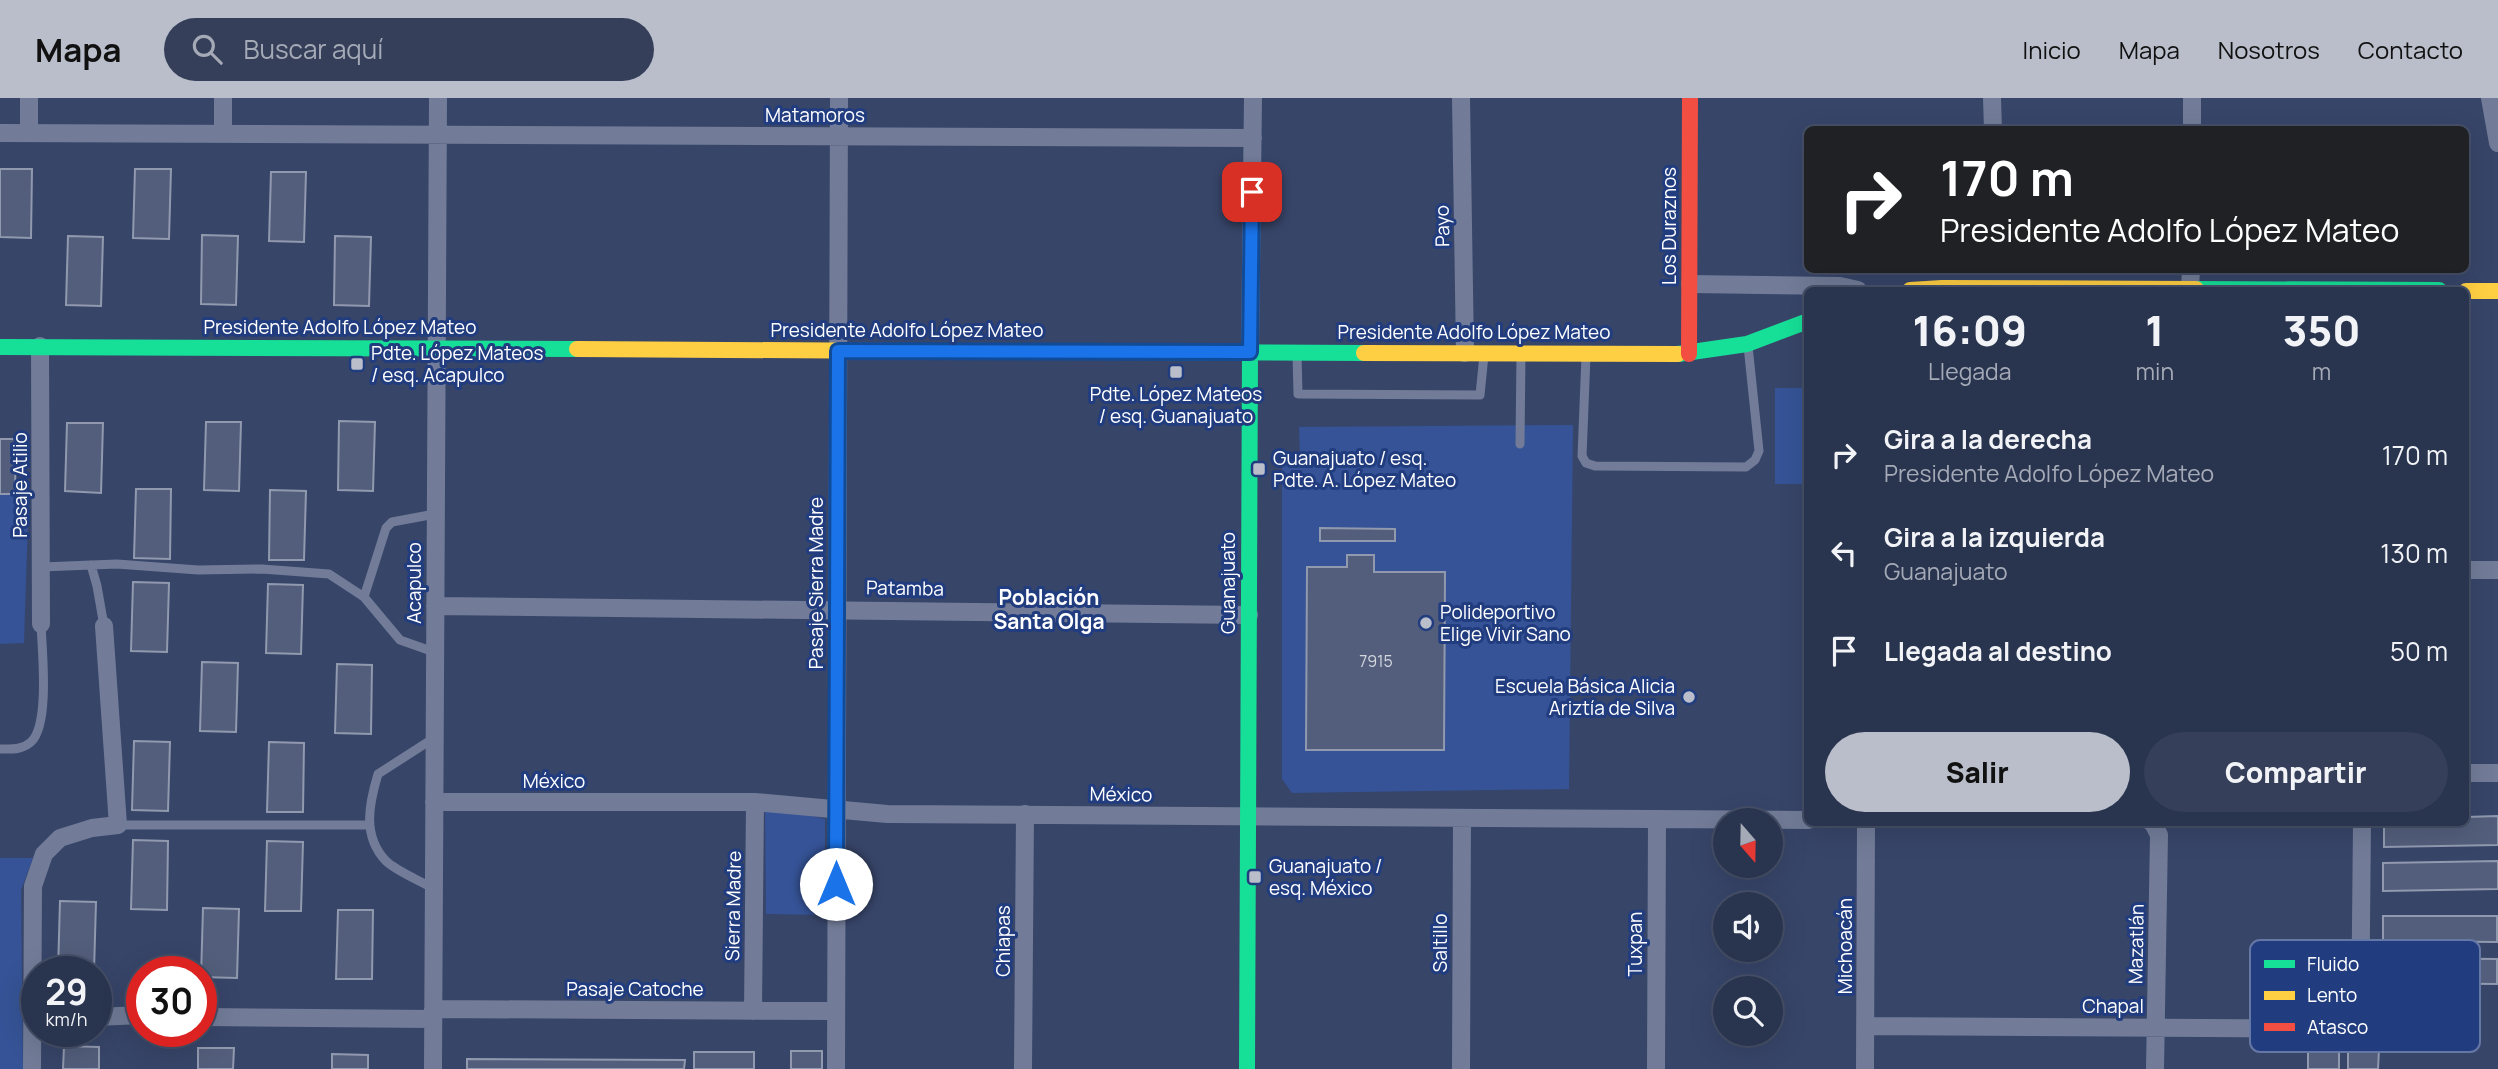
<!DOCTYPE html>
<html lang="es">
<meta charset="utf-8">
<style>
:root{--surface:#29344f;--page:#353f59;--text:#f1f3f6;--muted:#a5aab7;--line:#454f66;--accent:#b9beca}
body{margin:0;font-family:Manrope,sans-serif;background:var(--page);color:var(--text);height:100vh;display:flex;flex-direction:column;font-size:26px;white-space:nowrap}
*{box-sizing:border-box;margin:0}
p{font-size:23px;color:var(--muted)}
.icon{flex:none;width:38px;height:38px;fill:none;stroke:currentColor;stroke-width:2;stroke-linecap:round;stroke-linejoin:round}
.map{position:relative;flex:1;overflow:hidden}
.details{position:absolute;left:1804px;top:189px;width:665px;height:539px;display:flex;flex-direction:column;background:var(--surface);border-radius:10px;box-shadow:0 7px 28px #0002,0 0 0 2px var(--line)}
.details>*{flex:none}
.hud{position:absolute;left:1804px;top:28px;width:665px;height:147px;border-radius:10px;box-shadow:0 7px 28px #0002,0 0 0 2px var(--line);background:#202124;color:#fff;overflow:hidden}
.needle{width:46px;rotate:160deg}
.controls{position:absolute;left:1713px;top:710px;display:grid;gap:14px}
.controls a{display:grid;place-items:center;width:70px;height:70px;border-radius:50%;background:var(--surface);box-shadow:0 7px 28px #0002,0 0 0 2px var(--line);font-size:35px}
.speed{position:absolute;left:21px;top:858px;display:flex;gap:14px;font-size:35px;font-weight:700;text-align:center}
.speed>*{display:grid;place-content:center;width:91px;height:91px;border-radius:50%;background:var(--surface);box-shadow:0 7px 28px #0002,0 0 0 2px var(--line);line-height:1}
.speed small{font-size:18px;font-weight:400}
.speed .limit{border:10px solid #d22;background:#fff;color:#111}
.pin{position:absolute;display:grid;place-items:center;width:60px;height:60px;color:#fff;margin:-30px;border-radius:14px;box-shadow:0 4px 10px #0006}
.me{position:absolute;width:77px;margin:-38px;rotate:0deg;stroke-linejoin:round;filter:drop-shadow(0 0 5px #0008)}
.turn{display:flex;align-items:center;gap:24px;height:147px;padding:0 21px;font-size:32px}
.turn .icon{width:91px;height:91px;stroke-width:2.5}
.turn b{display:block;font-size:49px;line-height:60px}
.eta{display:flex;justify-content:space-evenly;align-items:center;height:119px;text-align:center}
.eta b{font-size:42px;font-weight:800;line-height:49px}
.primary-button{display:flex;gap:14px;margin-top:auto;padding:14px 21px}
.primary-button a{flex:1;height:80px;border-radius:42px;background:var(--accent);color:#111;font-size:28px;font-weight:800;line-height:80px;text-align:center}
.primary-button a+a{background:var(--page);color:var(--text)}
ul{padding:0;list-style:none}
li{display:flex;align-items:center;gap:21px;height:98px;padding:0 21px}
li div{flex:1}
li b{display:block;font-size:26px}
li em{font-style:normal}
header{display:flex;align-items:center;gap:42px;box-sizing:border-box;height:98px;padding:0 35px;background:var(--accent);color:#111}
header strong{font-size:33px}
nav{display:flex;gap:38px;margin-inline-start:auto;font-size:24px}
.search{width:490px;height:63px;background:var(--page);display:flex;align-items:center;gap:18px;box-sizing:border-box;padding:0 24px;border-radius:38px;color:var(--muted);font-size:26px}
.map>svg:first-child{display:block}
.green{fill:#355396}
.building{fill:#525e7b;stroke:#9099ae;stroke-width:2}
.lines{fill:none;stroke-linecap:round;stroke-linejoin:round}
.lane{stroke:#727c98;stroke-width:9}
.street{stroke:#727c98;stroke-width:18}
.fast{stroke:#16e098;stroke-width:16}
.slow{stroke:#ffcf43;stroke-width:16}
.jam{stroke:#f24e42;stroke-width:16}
.route-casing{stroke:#114b97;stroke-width:18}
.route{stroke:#1a73e8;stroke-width:12}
.poi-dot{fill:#b9beca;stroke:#213d7f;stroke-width:2.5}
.labels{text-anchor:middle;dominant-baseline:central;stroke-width:6;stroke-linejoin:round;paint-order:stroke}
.number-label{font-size:16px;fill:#d4d7de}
.street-label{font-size:19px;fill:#fff;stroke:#213d7f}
.poi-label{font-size:19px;fill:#fff;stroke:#213d7f;text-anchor:start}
.neighbourhood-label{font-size:21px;font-weight:bold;fill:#fff;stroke:#213d7f}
.key{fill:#213d7f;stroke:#6477a5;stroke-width:2}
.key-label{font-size:19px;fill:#fff}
</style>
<header>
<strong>Mapa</strong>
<div class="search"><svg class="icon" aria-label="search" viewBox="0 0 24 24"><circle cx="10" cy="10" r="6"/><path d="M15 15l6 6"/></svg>Buscar aquí</div>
<nav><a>Inicio</a><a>Mapa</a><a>Nosotros</a><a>Contacto</a></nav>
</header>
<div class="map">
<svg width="2498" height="971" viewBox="0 0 2498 971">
<rect width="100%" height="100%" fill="#374569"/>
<path class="green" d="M1775 290H1808V386H1775Z
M1573 327 1569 691 1292 695 1282 681V361L1300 360 1299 329Z
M29 391 24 545 0 546V393Z
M786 712 825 721V817L766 816 765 713Z
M0 760H33L21 792 23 971H0Z"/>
<path class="building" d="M0 71H32L31 140 0 139Z
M135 71H171L169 141 133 140Z
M271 74H306L304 144 269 143Z
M202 137 238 138 236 207 201 206Z
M68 138 103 139 101 208 66 207Z
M335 138 371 139 369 208 334 207Z
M339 323 375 324 373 393 338 392Z
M206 324H241L239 393 204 392Z
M67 325H103L101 395 65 393Z
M0 341H16L15 396H0Z
M136 391H171L170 461 134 460Z
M270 392 306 393 304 462H269Z
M1320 430 1395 431V443H1320Z
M1347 457H1374V474H1445L1444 652H1306L1307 469H1347Z
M133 484 169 485 167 554 131 553Z
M268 486 303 487 301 556 266 555Z
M202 564 238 565 236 634 200 633Z
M337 566 372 567 371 636 335 635Z
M134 643 170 644 168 713 132 712Z
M269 644 304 645 303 714H267Z
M2498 718V747L2384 749V724H2466V719Z
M133 742 168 743 167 812 131 811Z
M267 743 303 744 301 813H265Z
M2498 763V791L2383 793V765Z
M60 803 96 804 94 873H58Z
M203 810 239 811 237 880 201 879Z
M338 812H373L372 881H336Z
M2383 818H2497V844L2383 843Z
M2383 860 2497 861V886L2383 885Z
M64 948 99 949V971H63Z
M198 950H234L233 971H198Z
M2348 951H2379L2378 971H2348Z
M791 953H822V971H791Z
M2308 953H2339V971H2308Z
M694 954H754V971H694Z
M332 956 368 957V971H332Z
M467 961 685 962 684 971H467Z"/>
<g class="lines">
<path class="lane" d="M1297 256 1298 296 1480 297 1484 257
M1586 258 1582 358 1586 365 1595 368 1746 369 1755 362 1759 353 1748 248
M1520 346 1521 256
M91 467 97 488 104 528
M41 469 117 466 198 472 262 471 329 476 364 499 400 542 434 554
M364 499 386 430 392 424 435 416
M0 651C12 651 22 652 31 644 50 627 42 552 41 526
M118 727H370
M434 791C421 783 396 773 386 763 362 738 369 706 378 676L434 640"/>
<path class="street" d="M29 0V35
M1461 0 1465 255
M1992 0 1993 32
M2490 0 2498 45
M2192 32V0
M0 35 1253 40
M223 36V0
M1690 186 1840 188 1858 192
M2190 190 2191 172
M40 248 41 526
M1250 254 1253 0
M2466 472H2498
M435 508 1249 517
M2466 675H2498
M434 704H755L887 716 1808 722
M2151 724 2154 727 2159 737 2155 971
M433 911 836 913
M753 913 755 704
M96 919 142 917
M201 919 433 921
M1865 928 2360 931 2362 724
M32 971 33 788 44 756 60 740 92 730 118 727 104 528
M433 971 438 0
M836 971 839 0
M1023 971 1025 716
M1461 971 1462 720
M1656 971 1657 721
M1865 971 1866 724"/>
<path class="fast" d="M2196 191 2439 192
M0 249 577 251
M906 253 1364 255
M1678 256 1747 246 1808 223
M1247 971 1250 254"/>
<path class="slow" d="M1910 192 1942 190 2196 191
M2466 193H2498
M577 251 906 253
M1364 255 1678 256"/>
<path class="jam" d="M1689 256 1690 0"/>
</g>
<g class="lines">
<g class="route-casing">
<path id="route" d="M836 786 838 253 1250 254 1252 94"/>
</g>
<use href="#route" class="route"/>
</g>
<g class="poi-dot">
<rect x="350" y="259" width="14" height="14" rx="3.5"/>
<rect x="1169" y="267" width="14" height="14" rx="3.5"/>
<rect x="1252" y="364" width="14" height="14" rx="3.5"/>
<circle cx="1426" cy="525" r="7"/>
<circle cx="1689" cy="599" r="7"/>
<rect x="1248" y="772" width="14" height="14" rx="3.5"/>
</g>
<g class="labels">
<g class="number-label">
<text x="1376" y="563">7915</text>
</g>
<g class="street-label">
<text x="815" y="17">Matamoros</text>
<text transform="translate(1442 128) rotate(-91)">Payo</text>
<text transform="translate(1669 128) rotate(-90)">Los Duraznos</text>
<text x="340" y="229">Presidente Adolfo López Mateo</text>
<text x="907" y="232">Presidente Adolfo López Mateo</text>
<text x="1474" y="234">Presidente Adolfo López Mateo</text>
<text transform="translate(20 387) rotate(-90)">Pasaje Atilio</text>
<text transform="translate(414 485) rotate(-90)">Acapulco</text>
<text transform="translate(816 485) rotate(-90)">Pasaje Sierra Madre</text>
<text transform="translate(1228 485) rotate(-90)">Guanajuato</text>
<text transform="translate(905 490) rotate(1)">Patamba</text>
<text x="554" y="683">México</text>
<text transform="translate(1121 696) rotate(1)">México</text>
<text transform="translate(733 808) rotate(-89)">Sierra Madre</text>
<text transform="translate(1003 843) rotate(-90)">Chiapas</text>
<text transform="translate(1440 845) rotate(-90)">Saltillo</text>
<text transform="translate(1635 846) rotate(-90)">Tuxpan</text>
<text transform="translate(2136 846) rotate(-89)">Mazatlán</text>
<text transform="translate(1845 848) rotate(-90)">Michoacán</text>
<text x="635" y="891">Pasaje Catoche</text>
<text x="2113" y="908">Chapal</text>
</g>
<g class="poi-label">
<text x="371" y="255">Pdte. López Mateos<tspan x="371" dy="22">/ esq. Acapulco</tspan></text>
<text x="1176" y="296" text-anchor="middle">Pdte. López Mateos<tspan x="1176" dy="22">/ esq. Guanajuato</tspan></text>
<text x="1273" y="360">Guanajuato / esq.<tspan x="1273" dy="22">Pdte. A. López Mateo</tspan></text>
<text x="1440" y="514">Polideportivo<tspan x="1440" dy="22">Elige Vivir Sano</tspan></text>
<text x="1675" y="588" text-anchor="end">Escuela Básica Alicia<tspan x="1675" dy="22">Ariztía de Silva</tspan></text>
<text x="1269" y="768">Guanajuato /<tspan x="1269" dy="22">esq. México</tspan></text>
</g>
<g class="neighbourhood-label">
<text x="1049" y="499">Población<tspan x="1049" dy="24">Santa Olga</tspan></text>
</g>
</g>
<rect x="2250" y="842" width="230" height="112" rx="10" class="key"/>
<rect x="2264" y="862" width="31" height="8" fill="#16e098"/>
<rect x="2264" y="893" width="31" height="9" fill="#ffcf43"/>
<rect x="2264" y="925" width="31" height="8" fill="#f24e42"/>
<g class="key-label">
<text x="2307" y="873">Fluido</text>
<text x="2307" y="904">Lento</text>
<text x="2307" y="936">Atasco</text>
</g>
</svg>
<div class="controls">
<a><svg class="needle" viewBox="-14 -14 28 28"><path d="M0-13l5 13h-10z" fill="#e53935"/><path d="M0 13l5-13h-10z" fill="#a5aab7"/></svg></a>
<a><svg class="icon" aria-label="sound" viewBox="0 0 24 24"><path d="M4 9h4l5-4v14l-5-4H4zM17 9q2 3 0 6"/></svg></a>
<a><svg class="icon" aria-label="search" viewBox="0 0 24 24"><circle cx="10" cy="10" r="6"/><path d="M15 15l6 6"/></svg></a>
</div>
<div class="speed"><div>29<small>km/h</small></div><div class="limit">30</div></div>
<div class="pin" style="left:1252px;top:94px;background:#d93025"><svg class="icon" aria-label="arrive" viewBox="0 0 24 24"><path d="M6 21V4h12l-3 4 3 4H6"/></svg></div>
<svg class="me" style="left:836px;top:786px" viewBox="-20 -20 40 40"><circle r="19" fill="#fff"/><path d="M0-13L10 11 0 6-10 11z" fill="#1a73e8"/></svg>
<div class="hud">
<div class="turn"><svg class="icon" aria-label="right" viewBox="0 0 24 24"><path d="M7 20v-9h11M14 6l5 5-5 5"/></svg><div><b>170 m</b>Presidente Adolfo López Mateo</div></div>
</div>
<section class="details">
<div class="eta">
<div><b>16:09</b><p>Llegada</p></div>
<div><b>1</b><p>min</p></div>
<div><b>350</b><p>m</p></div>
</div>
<ul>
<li><svg class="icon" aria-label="right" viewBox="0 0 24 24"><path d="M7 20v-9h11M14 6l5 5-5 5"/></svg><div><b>Gira a la derecha</b><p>Presidente Adolfo López Mateo</p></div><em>170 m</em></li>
<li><svg class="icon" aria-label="left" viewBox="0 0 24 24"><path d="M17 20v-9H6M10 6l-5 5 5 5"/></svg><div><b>Gira a la izquierda</b><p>Guanajuato</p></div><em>130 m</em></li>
<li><svg class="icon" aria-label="arrive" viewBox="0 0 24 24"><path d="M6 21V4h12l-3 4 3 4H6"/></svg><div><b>Llegada al destino</b></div><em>50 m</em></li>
</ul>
<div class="primary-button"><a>Salir</a><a>Compartir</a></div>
</section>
</div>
